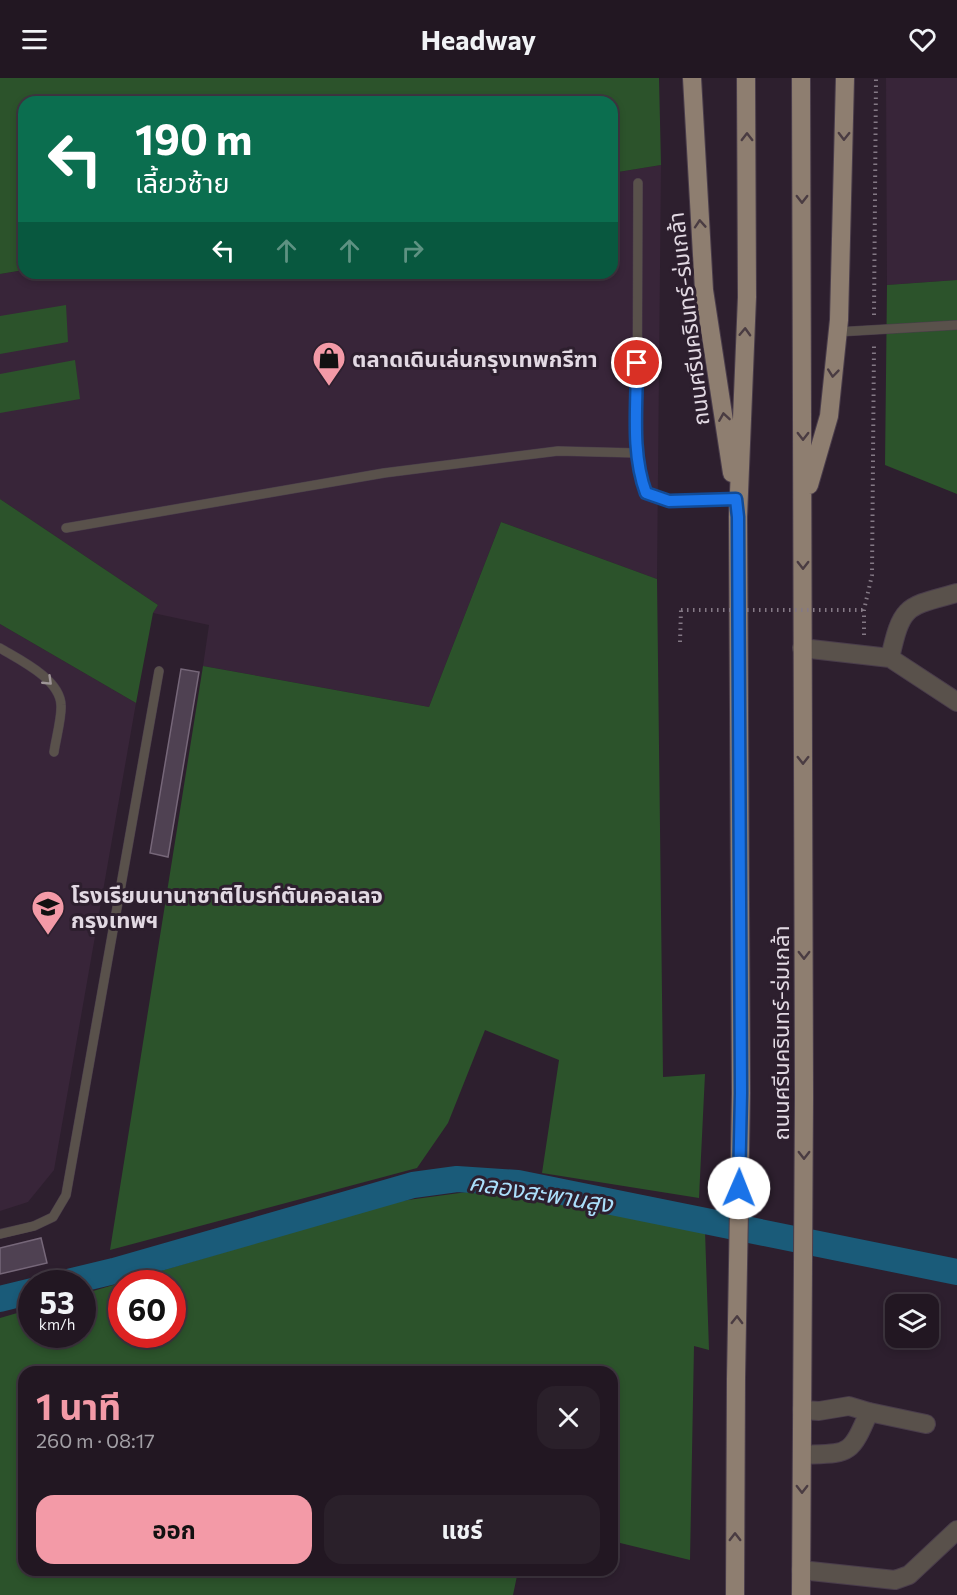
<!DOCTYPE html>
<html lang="th">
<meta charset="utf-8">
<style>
:root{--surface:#221722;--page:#2a202a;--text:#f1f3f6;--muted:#a29fa5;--line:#3f3640;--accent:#f39aa7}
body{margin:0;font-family:Commissioner,"Noto Sans Thai",sans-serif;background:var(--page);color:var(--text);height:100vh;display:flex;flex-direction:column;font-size:22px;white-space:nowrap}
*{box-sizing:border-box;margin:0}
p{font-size:20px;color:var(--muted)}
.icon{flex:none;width:33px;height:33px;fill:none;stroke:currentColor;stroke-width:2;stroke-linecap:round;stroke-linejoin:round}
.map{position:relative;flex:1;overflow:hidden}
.panel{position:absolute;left:18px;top:1288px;width:600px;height:210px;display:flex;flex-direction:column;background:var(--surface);border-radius:18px;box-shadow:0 3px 9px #0003,0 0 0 2px var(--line)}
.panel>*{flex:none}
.banner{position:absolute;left:18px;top:18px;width:600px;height:183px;border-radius:18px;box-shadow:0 3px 9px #0003,0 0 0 2px var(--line);background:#0b6e4f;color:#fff;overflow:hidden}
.controls{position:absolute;left:885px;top:1216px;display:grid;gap:12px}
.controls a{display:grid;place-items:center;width:54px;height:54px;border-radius:12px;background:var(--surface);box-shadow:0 3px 9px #0003,0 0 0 2px var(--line);font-size:30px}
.speed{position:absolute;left:18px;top:1192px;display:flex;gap:12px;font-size:30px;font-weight:700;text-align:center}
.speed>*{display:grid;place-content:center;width:78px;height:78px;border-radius:50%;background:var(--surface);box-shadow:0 3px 9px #0003,0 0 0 2px var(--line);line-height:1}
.speed small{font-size:15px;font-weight:400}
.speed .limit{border:9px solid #d22;background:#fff;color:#111}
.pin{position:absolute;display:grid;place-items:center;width:51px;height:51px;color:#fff;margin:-26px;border:3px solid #fff;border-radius:50%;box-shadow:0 2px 6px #0007}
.me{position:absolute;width:66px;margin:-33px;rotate:1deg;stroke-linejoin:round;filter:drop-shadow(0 0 4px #0008)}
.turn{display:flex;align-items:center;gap:21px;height:126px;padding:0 18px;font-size:27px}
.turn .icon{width:78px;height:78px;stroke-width:2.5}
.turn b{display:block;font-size:42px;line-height:51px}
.lanes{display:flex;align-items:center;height:57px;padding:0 18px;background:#0003;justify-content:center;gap:30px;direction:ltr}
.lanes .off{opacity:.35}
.round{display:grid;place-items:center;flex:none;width:63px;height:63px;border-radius:18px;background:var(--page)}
.summary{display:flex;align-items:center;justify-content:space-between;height:102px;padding:0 18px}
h1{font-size:36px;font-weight:700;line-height:45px;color:var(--accent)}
.action{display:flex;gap:12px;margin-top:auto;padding:12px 18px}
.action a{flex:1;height:69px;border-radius:18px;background:var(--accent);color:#111;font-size:24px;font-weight:700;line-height:69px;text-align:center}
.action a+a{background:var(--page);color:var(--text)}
header{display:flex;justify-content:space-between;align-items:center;height:78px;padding:0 18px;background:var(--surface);font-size:27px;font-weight:700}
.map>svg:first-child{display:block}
.built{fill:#382539}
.green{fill:#2c532b;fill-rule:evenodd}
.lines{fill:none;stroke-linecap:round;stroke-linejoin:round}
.canal{stroke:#1a5b79;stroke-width:26}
.building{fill:#4f4152;stroke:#766779;stroke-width:1.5}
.service-casing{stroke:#4a3d4b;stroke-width:10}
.minor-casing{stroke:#4a3d4b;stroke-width:20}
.primary-casing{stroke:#4a3d4b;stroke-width:20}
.path{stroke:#847985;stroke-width:4;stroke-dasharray:1.5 4.5;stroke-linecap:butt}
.service{stroke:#59514b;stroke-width:9}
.minor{stroke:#59514b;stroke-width:18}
.primary{stroke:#8e7e70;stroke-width:18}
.path-bridge{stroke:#847985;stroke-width:4;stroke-dasharray:1.5 4.5;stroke-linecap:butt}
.oneway{stroke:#4a3c42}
.oneway2{stroke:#9e9597}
.route-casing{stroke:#114b97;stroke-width:15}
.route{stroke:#1a73e8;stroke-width:10}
.labels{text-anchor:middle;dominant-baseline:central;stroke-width:6;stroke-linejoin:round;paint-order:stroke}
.street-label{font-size:22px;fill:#e2d9e3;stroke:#2d1f2e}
.poi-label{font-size:22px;font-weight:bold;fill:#e2d9e3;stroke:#2d1f2e;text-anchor:start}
.water-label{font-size:24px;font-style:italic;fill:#abdffb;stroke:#2d1f2e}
</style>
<header><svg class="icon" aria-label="menu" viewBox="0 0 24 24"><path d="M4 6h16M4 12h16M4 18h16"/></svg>Headway<svg class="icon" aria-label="heart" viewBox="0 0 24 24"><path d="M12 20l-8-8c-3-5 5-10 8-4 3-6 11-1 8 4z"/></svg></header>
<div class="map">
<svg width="957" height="1517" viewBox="0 0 957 1517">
<rect width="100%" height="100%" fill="#2d1f2e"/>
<path class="built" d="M886 0H957V202L887 207Z
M661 87 657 501 501 444 429 629 203 588 209 547 153 535 158 527 0 421V196L24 192V195H612V95Z
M0 546 136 625 54 1092 28 1124 0 1133Z"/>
<path class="green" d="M0 0H659L661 87 612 95V24H24V192L0 196Z
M957 202V416L885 387 887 207Z
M66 227 68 264 0 276V238Z
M75 282 80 321 0 335V296Z
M0 421 158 527 153 535 136 625 0 546Z
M501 444 657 501 663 999 705 996 699 1120 542 1095 559 982 485 952 448 1045 417 1090 110 1172 203 588 429 629Z
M467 1114 576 1128 705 1153 709 1272 694 1268 690 1482 612 1463V1294H24V1492L518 1493 513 1517H0V1240L31 1231 32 1257H82L83 1216 393 1124ZM122 1206H172V1257H122Z"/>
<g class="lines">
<path class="canal" d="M60 1206 114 1193 413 1107 457 1101 518 1105 957 1194
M0 1221 32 1213"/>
</g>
<path class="building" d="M181 591 199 594 168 779 150 775Z
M41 1160 47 1185 0 1196V1170Z"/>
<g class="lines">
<g class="service-casing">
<path id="service" d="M638 105 637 375 640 400 646 415 669 423 736 421
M837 254 957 247
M66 450 384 395 558 373 637 375
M0 570C20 582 60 601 61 627 62 639 56 660 54 674
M0 1156 34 1148 53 1139 66 1117 159 593"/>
</g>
<g class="minor-casing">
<path id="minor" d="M802 570 890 580 957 624
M890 580C902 526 906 529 957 515
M802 1332 819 1333 849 1328 869 1334 926 1346
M802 1377C849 1375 850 1379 869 1334
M801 1492 895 1502 909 1497 957 1452"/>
</g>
<g class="primary-casing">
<path id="primary" d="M692 0 704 212 732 395
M801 0 804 1019 801 1517
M809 407 829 338 839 242 845 0
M735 1517 736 1301 741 1015 738 439 747 219 746 0"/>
</g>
<path class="path" d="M874 237 876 0
M864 557V532L872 497 874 266
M680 564 681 532"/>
<use href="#service" class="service"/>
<use href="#minor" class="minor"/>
<use href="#primary" class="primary"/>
<path class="path-bridge" d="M681 532H864"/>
</g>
<defs><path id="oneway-chevron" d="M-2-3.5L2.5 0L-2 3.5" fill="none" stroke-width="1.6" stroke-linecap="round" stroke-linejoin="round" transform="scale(1.5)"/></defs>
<g class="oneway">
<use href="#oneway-chevron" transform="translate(844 58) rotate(91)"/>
<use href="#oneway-chevron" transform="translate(747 59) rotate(-90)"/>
<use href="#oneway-chevron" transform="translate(802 121) rotate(90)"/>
<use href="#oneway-chevron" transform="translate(700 146) rotate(-94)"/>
<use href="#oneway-chevron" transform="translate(745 254) rotate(-88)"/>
<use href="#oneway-chevron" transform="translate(833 295) rotate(96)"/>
<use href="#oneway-chevron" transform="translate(724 339) rotate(-99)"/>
<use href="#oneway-chevron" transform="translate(803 358) rotate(90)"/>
<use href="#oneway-chevron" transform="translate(803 487) rotate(90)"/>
<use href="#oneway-chevron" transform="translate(803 682) rotate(90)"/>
<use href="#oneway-chevron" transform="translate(804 877) rotate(90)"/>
<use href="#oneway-chevron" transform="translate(804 1077) rotate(90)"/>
<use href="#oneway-chevron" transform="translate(737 1242) rotate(-89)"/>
<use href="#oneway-chevron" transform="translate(802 1411) rotate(90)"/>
<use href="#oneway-chevron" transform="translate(735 1459) rotate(-90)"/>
</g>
<use class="oneway2" href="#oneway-chevron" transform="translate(48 603) rotate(44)"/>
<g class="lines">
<g class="route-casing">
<path id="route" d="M637 285C637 328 631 375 646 415L669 423 736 421 738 439 741 1015 739 1110"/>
</g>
<use href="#route" class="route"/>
</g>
<defs>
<g id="shop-pin" transform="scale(1.725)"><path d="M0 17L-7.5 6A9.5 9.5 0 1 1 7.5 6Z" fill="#f39aa7" stroke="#2d1f2e"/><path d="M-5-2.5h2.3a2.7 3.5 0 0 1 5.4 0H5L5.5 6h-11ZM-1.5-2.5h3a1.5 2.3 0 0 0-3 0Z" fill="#111"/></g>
<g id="school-pin" transform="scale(1.725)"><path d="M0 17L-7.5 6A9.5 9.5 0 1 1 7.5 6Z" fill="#f39aa7" stroke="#2d1f2e"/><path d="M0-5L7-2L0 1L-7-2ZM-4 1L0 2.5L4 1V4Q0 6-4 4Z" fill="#111"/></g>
</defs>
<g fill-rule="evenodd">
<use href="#shop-pin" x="329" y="280"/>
<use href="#school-pin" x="48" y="829"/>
</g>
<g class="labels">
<g class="street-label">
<text transform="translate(688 241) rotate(-97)">ถนนศรีนครินทร์-ร่มเกล้า</text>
<text transform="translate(780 955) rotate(-90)">ถนนศรีนครินทร์-ร่มเกล้า</text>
</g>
<g class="poi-label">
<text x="352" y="280">ตลาดเดินเล่นกรุงเทพกรีฑา</text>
<text x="71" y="816">โรงเรียนนานาชาติไบรท์ตันคอลเลจ<tspan x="71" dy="25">กรุงเทพฯ</tspan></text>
</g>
<g class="water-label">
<text transform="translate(541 1114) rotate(9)">คลองสะพานสูง</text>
</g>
</g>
</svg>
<div class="controls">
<a><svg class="icon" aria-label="layers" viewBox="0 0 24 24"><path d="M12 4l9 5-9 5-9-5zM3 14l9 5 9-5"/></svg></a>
</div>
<div class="speed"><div>53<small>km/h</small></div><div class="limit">60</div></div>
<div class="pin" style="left:637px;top:285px;background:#d93025"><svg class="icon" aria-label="arrive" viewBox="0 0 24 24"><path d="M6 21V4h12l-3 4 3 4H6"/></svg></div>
<svg class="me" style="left:739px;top:1110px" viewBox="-20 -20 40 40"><circle r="19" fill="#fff"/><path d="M0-13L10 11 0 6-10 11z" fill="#1a73e8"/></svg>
<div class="banner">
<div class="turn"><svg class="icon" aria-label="left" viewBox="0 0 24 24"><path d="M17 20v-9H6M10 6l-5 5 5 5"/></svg><div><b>190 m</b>เลี้ยวซ้าย</div></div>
<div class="lanes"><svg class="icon" aria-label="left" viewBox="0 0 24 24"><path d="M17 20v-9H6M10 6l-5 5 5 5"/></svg><svg class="icon off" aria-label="ahead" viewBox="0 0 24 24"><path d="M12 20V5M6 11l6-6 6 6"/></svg><svg class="icon off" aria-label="ahead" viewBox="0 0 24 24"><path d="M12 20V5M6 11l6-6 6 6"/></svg><svg class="icon off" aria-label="right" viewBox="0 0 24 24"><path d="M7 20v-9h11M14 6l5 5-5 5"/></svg></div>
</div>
<section class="panel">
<div class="summary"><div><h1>1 นาที</h1><p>260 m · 08:17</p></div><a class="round"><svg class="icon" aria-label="close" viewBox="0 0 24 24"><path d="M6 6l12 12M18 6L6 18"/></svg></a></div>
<div class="action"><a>ออก</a><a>แชร์</a></div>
</section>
</div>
